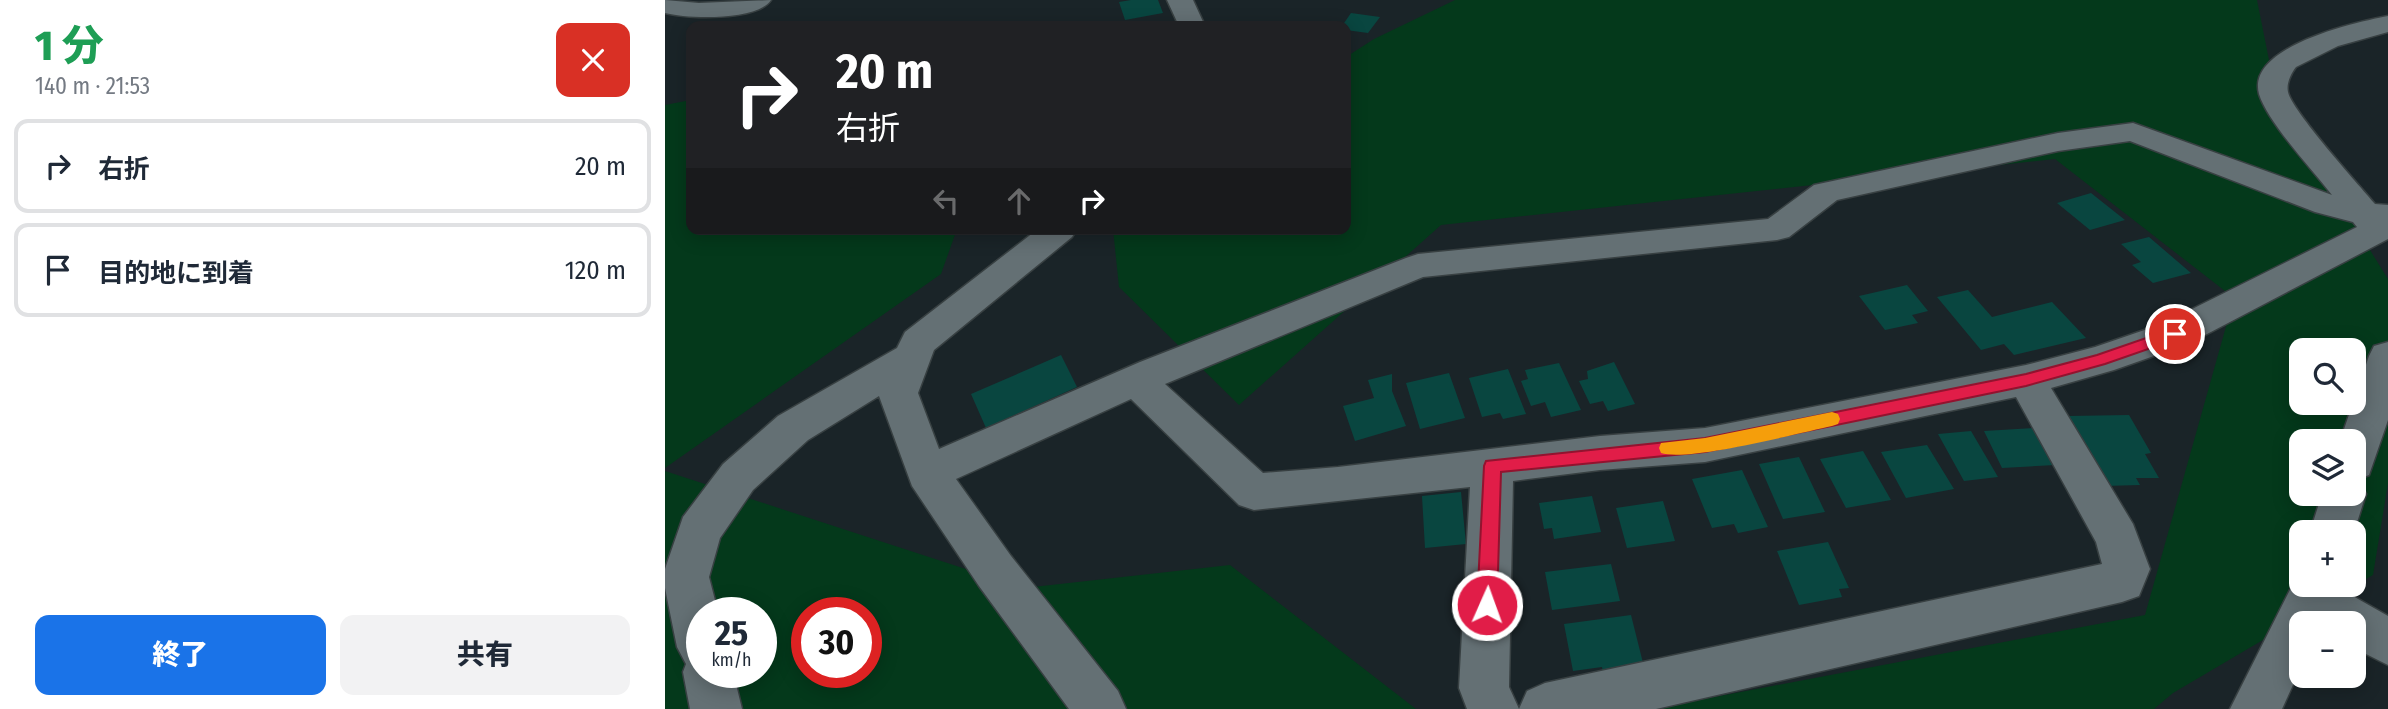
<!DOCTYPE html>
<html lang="ja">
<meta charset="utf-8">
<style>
:root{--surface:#fff;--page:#f2f2f3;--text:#1f2937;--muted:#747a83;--line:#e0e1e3;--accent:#1a73e8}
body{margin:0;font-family:"Fira Sans Condensed","Noto Sans JP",sans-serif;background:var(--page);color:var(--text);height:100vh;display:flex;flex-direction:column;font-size:26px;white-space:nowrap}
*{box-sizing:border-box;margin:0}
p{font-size:23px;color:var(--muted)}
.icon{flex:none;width:38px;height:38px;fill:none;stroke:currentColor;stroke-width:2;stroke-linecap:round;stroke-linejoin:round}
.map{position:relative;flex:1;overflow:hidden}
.drawer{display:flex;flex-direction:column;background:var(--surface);width:665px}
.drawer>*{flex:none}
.banner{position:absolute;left:21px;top:21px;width:665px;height:214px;border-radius:14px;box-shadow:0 4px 18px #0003;background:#202124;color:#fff;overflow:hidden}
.tools{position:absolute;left:1624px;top:338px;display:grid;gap:14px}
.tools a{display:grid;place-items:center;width:77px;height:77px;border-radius:14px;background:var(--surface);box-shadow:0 4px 18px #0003;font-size:35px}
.speed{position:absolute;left:21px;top:597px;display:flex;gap:14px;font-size:35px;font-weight:700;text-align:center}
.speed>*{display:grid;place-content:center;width:91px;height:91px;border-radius:50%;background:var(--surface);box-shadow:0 4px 18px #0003;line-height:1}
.speed small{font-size:18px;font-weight:400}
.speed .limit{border:10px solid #d22;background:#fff;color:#111}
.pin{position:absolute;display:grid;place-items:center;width:60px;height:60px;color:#fff;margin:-30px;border:4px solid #fff;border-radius:50%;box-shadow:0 2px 7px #0007}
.me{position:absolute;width:77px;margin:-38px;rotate:2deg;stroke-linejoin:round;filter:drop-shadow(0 0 5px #0008)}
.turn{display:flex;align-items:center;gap:24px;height:147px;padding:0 35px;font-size:32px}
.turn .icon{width:91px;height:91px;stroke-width:2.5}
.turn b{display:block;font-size:49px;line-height:60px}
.lanes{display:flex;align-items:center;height:66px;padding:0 35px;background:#0003;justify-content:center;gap:35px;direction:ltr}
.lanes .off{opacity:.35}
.round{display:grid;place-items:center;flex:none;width:74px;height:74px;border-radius:14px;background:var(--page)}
.head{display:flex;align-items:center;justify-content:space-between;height:119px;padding:0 35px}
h1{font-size:42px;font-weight:800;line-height:52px;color:#1e9e55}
.primary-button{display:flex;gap:14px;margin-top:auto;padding:14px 35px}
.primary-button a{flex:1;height:80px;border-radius:14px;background:var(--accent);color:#fff;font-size:28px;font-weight:800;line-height:80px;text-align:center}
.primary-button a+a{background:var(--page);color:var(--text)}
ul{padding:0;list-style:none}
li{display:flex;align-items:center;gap:21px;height:94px;margin:0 14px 10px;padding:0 21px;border:4px solid var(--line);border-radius:14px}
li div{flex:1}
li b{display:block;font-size:26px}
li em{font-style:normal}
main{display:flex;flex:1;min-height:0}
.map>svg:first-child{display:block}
.green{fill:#04391b;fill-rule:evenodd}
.building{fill:#094640}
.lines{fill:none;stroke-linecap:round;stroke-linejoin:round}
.minor-casing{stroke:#384042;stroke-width:3}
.minor{fill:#647074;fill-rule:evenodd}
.route{fill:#e11d48;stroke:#92132f;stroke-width:2}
.slow{fill:#f59e0b}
</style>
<main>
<section class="drawer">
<div class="head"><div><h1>1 分</h1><p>140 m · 21:53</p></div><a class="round" style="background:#d93025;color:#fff"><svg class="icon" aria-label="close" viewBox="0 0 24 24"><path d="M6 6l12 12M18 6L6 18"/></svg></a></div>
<ul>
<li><svg class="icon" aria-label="right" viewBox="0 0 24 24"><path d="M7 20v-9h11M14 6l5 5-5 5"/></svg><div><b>右折</b></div><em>20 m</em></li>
<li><svg class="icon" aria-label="arrive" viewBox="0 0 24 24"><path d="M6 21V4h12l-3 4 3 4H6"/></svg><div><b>目的地に到着</b></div><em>120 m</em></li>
</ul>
<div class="primary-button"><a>終了</a><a>共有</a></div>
</section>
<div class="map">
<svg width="1723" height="709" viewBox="0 0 1723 709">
<rect width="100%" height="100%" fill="#1a2428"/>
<path class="green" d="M790 0H1592L1604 60 1690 226 1723 279V483L1708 575 1508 693 1489 709H987L1480 615 1569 298 1390 159 776 225 574 405 454 287 448 229H681V57L709 39ZM1636 350H1689V402H1636ZM1636 441H1689V494H1636ZM1636 532H1689V584H1636Z
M26 100V229H292L276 274 0 468V105Z
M0 471 359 588 565 565 751 709H0ZM37 612H96V672H37ZM142 612H201V672H142Z"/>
<path class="building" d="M466 0H493L498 13 460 20 454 2Z
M686 13 715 17 703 33 681 30V26H677Z
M1426 193 1460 220 1425 230 1392 203Z
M1484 237 1526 273 1488 283 1467 265 1476 262 1456 244Z
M1242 285 1263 311 1247 315 1253 323 1220 330 1194 296Z
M1303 290 1327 317 1387 302 1421 338 1349 355 1339 344 1316 350 1272 297Z
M396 355 412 387 321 428 306 394Z
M949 362 970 404 943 411 938 401 925 404 914 381 923 379 922 371Z
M894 363 916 410 886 417 880 402 866 406 856 381 863 379 860 370Z
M843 369 861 414 838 419 835 413 817 417 804 378Z
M784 373 800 418 755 429 741 383Z
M727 374V391L741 426 690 441 678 406 709 398 703 380Z
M1464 415 1486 453 1480 454 1494 478H1471L1475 485 1439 486 1403 416Z
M1369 428 1390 465 1337 468 1319 431Z
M1306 431 1333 477 1299 481 1273 434Z
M1262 445 1289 489 1241 498 1216 452Z
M1198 451 1226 500 1181 508 1155 459Z
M1134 457 1160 512 1118 519 1094 464Z
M1077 470 1103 527 1073 533 1069 524 1047 528 1027 479Z
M796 492 801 544 760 548 757 496Z
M927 496 936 532 889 539 887 528 879 529 874 503Z
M998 501 1010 541 962 548 951 508Z
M1163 542 1184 588 1174 589 1177 597 1134 605 1112 551Z
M946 564 955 601 887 610 880 572Z
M966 615 980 671 939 677 937 667 908 671 899 624Z"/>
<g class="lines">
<g class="minor-casing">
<path id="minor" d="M0 0 34 3 106 0C92 21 23 19 0 13Z
M502 0H528L540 26H514Z
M1723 16V32L1673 46 1631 67C1626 73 1621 84 1623 92 1627 111 1693 184 1710 204L1723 205V239L1523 344 1449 370 1386 388 1468 524 1485 569 1474 596 1457 602 991 709H854L862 691 880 683 1437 564 1431 542 1351 397 1040 462 935 470 848 481 844 687 854 709H802L794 688 805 487 589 510 574 505 466 399 291 479 346 556 453 691 461 709H404L314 586 247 486 214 396 143 440 88 490 55 538 44 577 53 612H37V672H68L77 709H25L18 672 21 664 12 647 0 588V569L18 517 58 464 113 416 232 348 240 332 373 229H412L407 237 269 350 253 393 274 449 475 362 741 258 753 254 1103 219 1149 185 1393 133 1468 123 1667 195C1648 170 1603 123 1594 94 1581 46 1692 22 1723 16ZM1465 141 1650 212 1688 222 1692 227 1497 324 1430 347 1361 365 1040 428 935 436 673 467 598 473 500 384 758 277 1112 240 1124 237 1172 200 1393 151Z
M1723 342V420L1704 475 1691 480 1694 481 1701 494 1689 532H1645L1657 494H1689V441H1675L1704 356 1709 346Z
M1636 568V584H1673L1672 587 1723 616V665L1689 648V623H1636V667L1617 709H1565Z"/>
</g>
<use href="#minor" class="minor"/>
</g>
<path class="route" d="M1510 328 1515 330 1518 334 1515 338 1440 364 1361 386 1040 452 836 472 832 605 829 611 822 614 815 611 812 605 819 466 821 461 1040 438 1361 374 1432 355Z"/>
<path class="slow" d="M1167 412 1173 414 1175 419 1173 424 1167 426C1134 433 1023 462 996 453L994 448 996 443 1040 438Z"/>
</svg>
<div class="tools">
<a><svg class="icon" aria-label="search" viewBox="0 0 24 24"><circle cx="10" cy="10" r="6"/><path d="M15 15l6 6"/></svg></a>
<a><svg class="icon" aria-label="layers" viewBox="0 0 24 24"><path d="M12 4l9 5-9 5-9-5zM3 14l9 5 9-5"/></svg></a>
<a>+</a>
<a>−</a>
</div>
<div class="speed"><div>25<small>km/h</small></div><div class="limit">30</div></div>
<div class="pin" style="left:1510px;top:334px;background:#d93025"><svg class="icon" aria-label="arrive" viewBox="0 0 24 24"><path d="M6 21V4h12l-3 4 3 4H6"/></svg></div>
<svg class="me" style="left:822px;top:605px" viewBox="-20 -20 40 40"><circle r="17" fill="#e11d48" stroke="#fff" stroke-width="3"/><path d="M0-11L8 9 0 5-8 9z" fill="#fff"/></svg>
<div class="banner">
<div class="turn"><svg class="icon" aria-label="right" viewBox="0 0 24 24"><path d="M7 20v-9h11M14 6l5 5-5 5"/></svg><div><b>20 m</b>右折</div></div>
<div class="lanes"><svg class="icon off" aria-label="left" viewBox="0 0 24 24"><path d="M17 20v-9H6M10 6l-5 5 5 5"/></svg><svg class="icon off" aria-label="ahead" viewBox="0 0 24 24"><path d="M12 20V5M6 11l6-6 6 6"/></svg><svg class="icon" aria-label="right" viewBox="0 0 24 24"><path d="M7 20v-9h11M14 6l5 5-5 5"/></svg></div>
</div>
</div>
</main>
